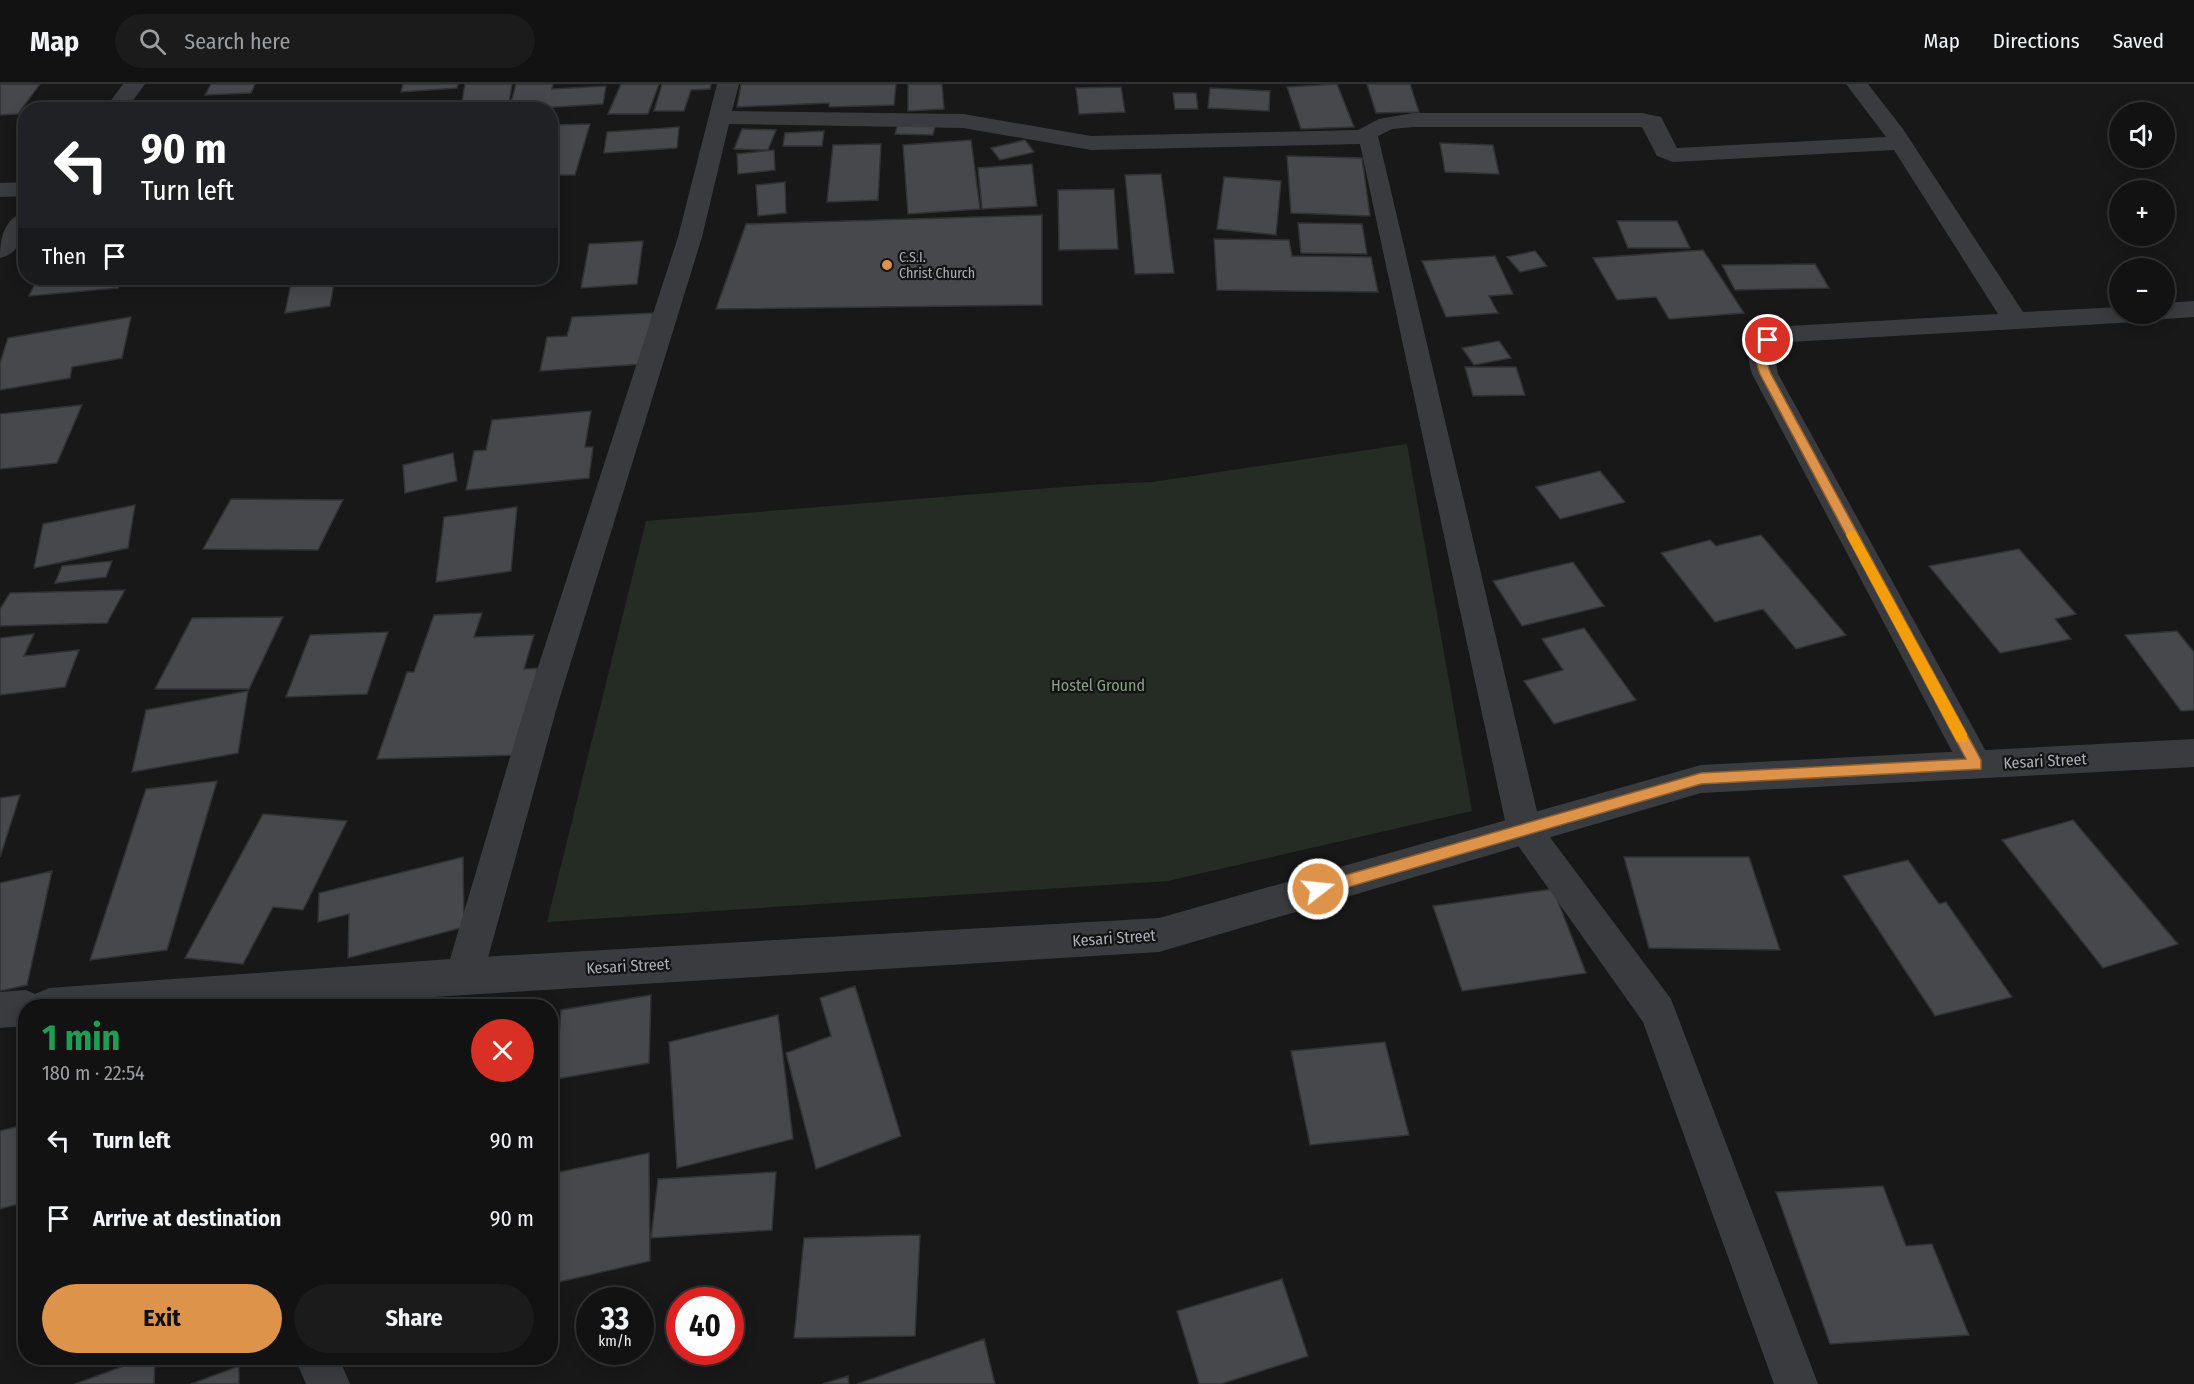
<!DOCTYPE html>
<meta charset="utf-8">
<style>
:root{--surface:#121213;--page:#1b1b1c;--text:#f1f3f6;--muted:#9c9ea0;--line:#313233;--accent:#de934b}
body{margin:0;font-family:"Fira Sans Condensed",sans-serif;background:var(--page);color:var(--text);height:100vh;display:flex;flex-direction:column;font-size:22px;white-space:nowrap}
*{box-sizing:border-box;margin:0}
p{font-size:20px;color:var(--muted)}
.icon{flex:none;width:33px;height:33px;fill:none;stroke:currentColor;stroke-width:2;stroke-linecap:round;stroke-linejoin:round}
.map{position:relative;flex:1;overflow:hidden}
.side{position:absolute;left:18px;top:915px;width:540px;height:366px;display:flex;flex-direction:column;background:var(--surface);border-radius:24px;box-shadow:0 3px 15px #0003,0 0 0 2px var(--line)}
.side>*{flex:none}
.banner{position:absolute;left:18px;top:18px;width:540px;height:183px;border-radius:24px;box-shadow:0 3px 15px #0003,0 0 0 2px var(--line);background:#202124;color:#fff;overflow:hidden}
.tools{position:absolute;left:2109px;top:18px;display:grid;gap:12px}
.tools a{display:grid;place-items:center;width:66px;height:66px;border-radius:50%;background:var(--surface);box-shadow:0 3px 15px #0003,0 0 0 2px var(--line);font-size:30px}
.speed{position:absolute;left:576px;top:1203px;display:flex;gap:12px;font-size:30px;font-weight:700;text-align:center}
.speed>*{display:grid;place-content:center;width:78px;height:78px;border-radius:50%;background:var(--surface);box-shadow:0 3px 15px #0003,0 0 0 2px var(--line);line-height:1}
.speed small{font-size:15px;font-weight:400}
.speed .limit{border:9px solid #d22;background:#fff;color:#111}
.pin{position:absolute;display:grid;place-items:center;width:51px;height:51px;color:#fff;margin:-26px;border:3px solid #fff;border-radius:50%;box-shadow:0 2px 6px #0007}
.me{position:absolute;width:66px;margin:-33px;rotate:74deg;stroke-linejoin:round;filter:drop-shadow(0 0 4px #0008)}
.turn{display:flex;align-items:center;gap:21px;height:126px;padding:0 24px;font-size:27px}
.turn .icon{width:78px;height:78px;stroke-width:2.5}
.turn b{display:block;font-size:42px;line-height:51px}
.then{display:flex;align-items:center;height:57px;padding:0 24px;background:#0003;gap:12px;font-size:22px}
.round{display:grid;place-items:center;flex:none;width:63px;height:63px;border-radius:32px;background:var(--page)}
.summary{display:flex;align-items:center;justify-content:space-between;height:102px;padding:0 24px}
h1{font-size:36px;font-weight:700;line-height:45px;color:#1e9e55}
.action{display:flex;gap:12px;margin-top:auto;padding:12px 24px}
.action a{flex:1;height:69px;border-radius:36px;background:var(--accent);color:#111;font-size:24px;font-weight:700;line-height:69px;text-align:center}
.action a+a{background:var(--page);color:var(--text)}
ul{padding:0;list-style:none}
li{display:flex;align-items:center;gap:18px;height:78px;padding:0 24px}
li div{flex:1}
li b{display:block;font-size:22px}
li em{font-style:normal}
header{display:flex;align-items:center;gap:36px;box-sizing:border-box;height:84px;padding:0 30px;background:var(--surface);border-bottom:2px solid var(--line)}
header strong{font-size:28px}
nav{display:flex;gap:33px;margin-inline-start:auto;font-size:21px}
.search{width:420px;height:54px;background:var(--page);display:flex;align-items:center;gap:15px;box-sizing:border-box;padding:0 21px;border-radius:33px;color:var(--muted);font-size:22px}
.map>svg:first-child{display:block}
.green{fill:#242c24}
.building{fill:#47484c;stroke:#323235;stroke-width:1.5}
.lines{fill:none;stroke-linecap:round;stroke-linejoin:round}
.minor{fill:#393b3e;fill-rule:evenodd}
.tertiary{fill:#393b3e;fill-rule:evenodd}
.route{fill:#de934b;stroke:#906031;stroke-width:1.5}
.slow{fill:#f59e0b}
.poi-dot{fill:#de934b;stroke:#131314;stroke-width:2}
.labels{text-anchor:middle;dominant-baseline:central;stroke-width:4.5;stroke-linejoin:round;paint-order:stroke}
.far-poi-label{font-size:14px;fill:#abb1b8;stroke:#131314;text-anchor:start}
.park-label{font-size:16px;fill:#88a185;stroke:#131314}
.street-label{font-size:16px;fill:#abb1b8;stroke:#131314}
</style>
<header>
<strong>Map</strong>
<div class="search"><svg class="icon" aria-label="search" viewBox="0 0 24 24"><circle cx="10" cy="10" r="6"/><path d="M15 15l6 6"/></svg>Search here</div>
<nav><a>Map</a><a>Directions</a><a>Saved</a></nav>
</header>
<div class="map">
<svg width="2194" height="1300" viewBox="0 0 2194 1300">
<rect width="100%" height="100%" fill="#181819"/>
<path class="green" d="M1407 360 1472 727 1168 797 547 838 646 437 1088 401 1152 398Z"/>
<path class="building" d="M0 0H40L18 30 0 31Z
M211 0H255L251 9 205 11Z
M403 0H458L457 4 401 8Z
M465 0H512L509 19 461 24Z
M516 0H553L552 5 606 2 603 20 509 26Z
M621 0H659L648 30H608Z
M662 0H711L710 5 691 6 684 27H654Z
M741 0H896L894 21 829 23V19L737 23Z
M908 0H942L944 25 908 27Z
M1337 0 1354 43 1301 45 1287 3Z
M1367 0H1410L1419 28 1376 29Z
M1121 3 1125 28 1079 30 1076 4Z
M1210 4 1270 7 1269 27 1208 24Z
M1173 9H1196L1198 25H1175Z
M267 18 264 26H191L192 23Z
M329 19 357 21 353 26H324Z
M899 36 936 38 933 51 895 50Z
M590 40 575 91H550V41Z
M679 43 677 64 604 69 607 48Z
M742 45 776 46 768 66 734 65Z
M824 47 822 62H783L785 49Z
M971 56 980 125 908 130 903 61Z
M1025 56 1034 68 1000 76 991 64Z
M1440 59 1493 61 1499 90 1445 88Z
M881 60 878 116 827 118 833 61Z
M774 66 775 86 738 90 737 70Z
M1287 72 1362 74 1370 132 1291 129Z
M1032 80 1037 122 982 125 978 84Z
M1161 90 1174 189 1135 190 1125 91Z
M1224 93 1281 97 1276 151 1217 145Z
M785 98 786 129 758 132 756 101Z
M1114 105 1118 165 1059 166 1058 106Z
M1042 131V221L716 225 746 140Z
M1617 137H1677L1690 164H1628Z
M1298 139 1362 140 1367 170 1301 169Z
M1214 155 1289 156 1292 172 1371 173 1378 208 1217 206Z
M643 157 637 200 581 204 589 160Z
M1703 166 1744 229 1669 235 1656 213 1617 216 1593 174Z
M1535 167 1547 182 1520 188 1507 173Z
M1495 172 1513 210 1489 212 1498 229 1446 233 1422 177Z
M1815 180 1829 204 1735 206 1722 181Z
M38 194H122L118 204 29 212Z
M292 194H335L330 222 285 229Z
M433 194H474L432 199Z
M653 229 644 280 540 287 547 253 567 252 572 233Z
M131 233 122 274 72 283 70 294 0 306V279L8 254Z
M1499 257 1511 274 1474 281 1462 264Z
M1465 283H1516L1525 311 1473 312Z
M82 321 57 379 0 385V330Z
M591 327 585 363H593L589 394 466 406 474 367 486 366 492 336Z
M453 369 457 397 405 409 403 381Z
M1600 387 1625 418 1560 435 1536 403Z
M231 415 343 416 318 466 203 465Z
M135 421 128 464 34 484 43 440Z
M517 423 511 487 436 498 444 433Z
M1761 451 1846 551 1796 565 1763 525 1715 538 1661 469 1710 456 1716 462Z
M2019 465 2076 530 2055 535 2071 555 2000 569 1929 482Z
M112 477 106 493 55 499 62 482Z
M1573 478 1604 522 1522 542 1493 497Z
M125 506 107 539 0 542V525L10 509Z
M482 529 474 553 534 551 524 585 538 584 515 671 377 675 407 588H414L434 531Z
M283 533 249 605H155L192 534Z
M1584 544 1636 616 1554 640 1524 597 1563 586 1542 555Z
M2177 547 2194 568V626L2181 627 2125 551Z
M388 548 367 610 286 613 310 551Z
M34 550 24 572 79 566 65 603 0 611V554Z
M248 607 238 669 132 688 146 626Z
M217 697 167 866 90 876 146 705Z
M20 711 0 773V714Z
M263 730 347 737 303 826 273 823 243 880 185 874Z
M2073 736 2178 860 2103 884 2002 756Z
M463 773 464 843 348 874 349 830 318 838 319 809Z
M1624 773H1749L1780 866 1649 864Z
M1908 776 1939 820 1946 818 2012 913 1935 932 1843 792Z
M52 787 27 901 0 907V799Z
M1553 805 1586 889 1462 907 1433 822Z
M855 902 901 1052 816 1085 786 969 831 952 820 914Z
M651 911 649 979 556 995 561 926Z
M778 931 793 1055 677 1084 669 958Z
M1385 958 1409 1051 1310 1061 1291 967Z
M26 1040V1118L0 1125V1047Z
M649 1069 650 1177 550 1200V1090Z
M776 1088 772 1146 651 1154 658 1095Z
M1883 1102 1906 1162 1932 1160 1969 1251 1830 1260 1776 1108Z
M920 1151 915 1252 794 1254 804 1154Z
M1282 1195 1308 1272 1221 1300H1199L1177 1227Z
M984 1255 995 1300H857Z
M145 1274H155L154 1300H75Z
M239 1282V1300H191Z
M848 1292 849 1300H822Z"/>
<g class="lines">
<path class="minor" d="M717 0H739L732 27 963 30 1091 52 1358 46 1379 35 1413 29H1642L1661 33 1677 64 1886 53 1846 0H1868L1903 45 2023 228 2120 223V230H2148L2145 236 2136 238 1790 258 1774 267 1778 290 1993 680 1988 690 1976 694 1964 690 1752 290C1741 256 1760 249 1789 242L1998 230 1894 66 1673 78 1657 72 1642 43H1413L1392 45 1378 52 1540 740 1671 915 1818 1300H1774L1643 938 1507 746 1360 60 1091 66 963 44 729 40 702 153 557 623 483 892 477 904 464 910 451 904 445 892 525 623 678 153Z
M26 98V112L0 113V99Z
M2194 217V233L2164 235 2153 230H2164V219Z
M295 1274H339L350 1300H306Z"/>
<path class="tertiary" d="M123 0H145L126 26H104Z
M26 128C26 147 22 169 0 174 0 155 4 133 26 128Z
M2194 655V683L1701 709 1159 868 288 922H26V942L0 944V908L26 906 35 910 49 904 464 874 1159 834 1701 681Z"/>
</g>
<path class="route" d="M1764 253 1773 256C1764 269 1765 276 1771 290L1981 676V685L1701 700 1318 812 1313 810 1311 805 1313 801 1318 799 1701 689 1966 675 1760 290C1754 274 1754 267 1764 253Z"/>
<path class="slow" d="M1852 447 1856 448 1967 650V658H1957L1846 451Z"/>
<circle class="poi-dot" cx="887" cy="181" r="6"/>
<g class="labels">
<g class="far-poi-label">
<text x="899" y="173">C.S.I.<tspan x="899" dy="16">Christ Church</tspan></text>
</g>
<g class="park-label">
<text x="1098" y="601">Hostel Ground</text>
</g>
<g class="street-label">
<text transform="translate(2045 677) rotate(-3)">Kesari Street</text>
<text transform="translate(1114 854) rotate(-4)">Kesari Street</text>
<text transform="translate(628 882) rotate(-3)">Kesari Street</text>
</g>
</g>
</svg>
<div class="tools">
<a><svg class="icon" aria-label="sound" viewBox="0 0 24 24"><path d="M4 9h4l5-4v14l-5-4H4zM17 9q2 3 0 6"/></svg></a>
<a>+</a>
<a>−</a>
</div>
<div class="speed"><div>33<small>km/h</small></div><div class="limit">40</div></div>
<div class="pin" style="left:1768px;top:256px;background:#d93025"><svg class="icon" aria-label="arrive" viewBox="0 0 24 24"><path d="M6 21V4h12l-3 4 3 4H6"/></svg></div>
<svg class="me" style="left:1318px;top:805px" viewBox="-20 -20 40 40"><circle r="17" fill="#de934b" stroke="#fff" stroke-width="3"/><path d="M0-11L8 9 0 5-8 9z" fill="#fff"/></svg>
<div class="banner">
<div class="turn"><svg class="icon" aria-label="left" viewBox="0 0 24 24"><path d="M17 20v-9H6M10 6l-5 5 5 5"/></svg><div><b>90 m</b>Turn left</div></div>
<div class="then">Then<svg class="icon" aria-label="arrive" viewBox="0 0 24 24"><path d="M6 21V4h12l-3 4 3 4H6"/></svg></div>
</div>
<section class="side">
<div class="summary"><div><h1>1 min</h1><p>180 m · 22:54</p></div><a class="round" style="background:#d93025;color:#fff"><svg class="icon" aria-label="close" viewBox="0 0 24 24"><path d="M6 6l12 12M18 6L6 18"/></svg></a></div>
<ul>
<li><svg class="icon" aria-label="left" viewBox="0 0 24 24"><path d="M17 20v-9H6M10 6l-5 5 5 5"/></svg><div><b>Turn left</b></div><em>90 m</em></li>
<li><svg class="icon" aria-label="arrive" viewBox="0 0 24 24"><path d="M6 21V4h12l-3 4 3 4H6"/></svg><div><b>Arrive at destination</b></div><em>90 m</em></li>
</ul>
<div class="action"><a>Exit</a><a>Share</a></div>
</section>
</div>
